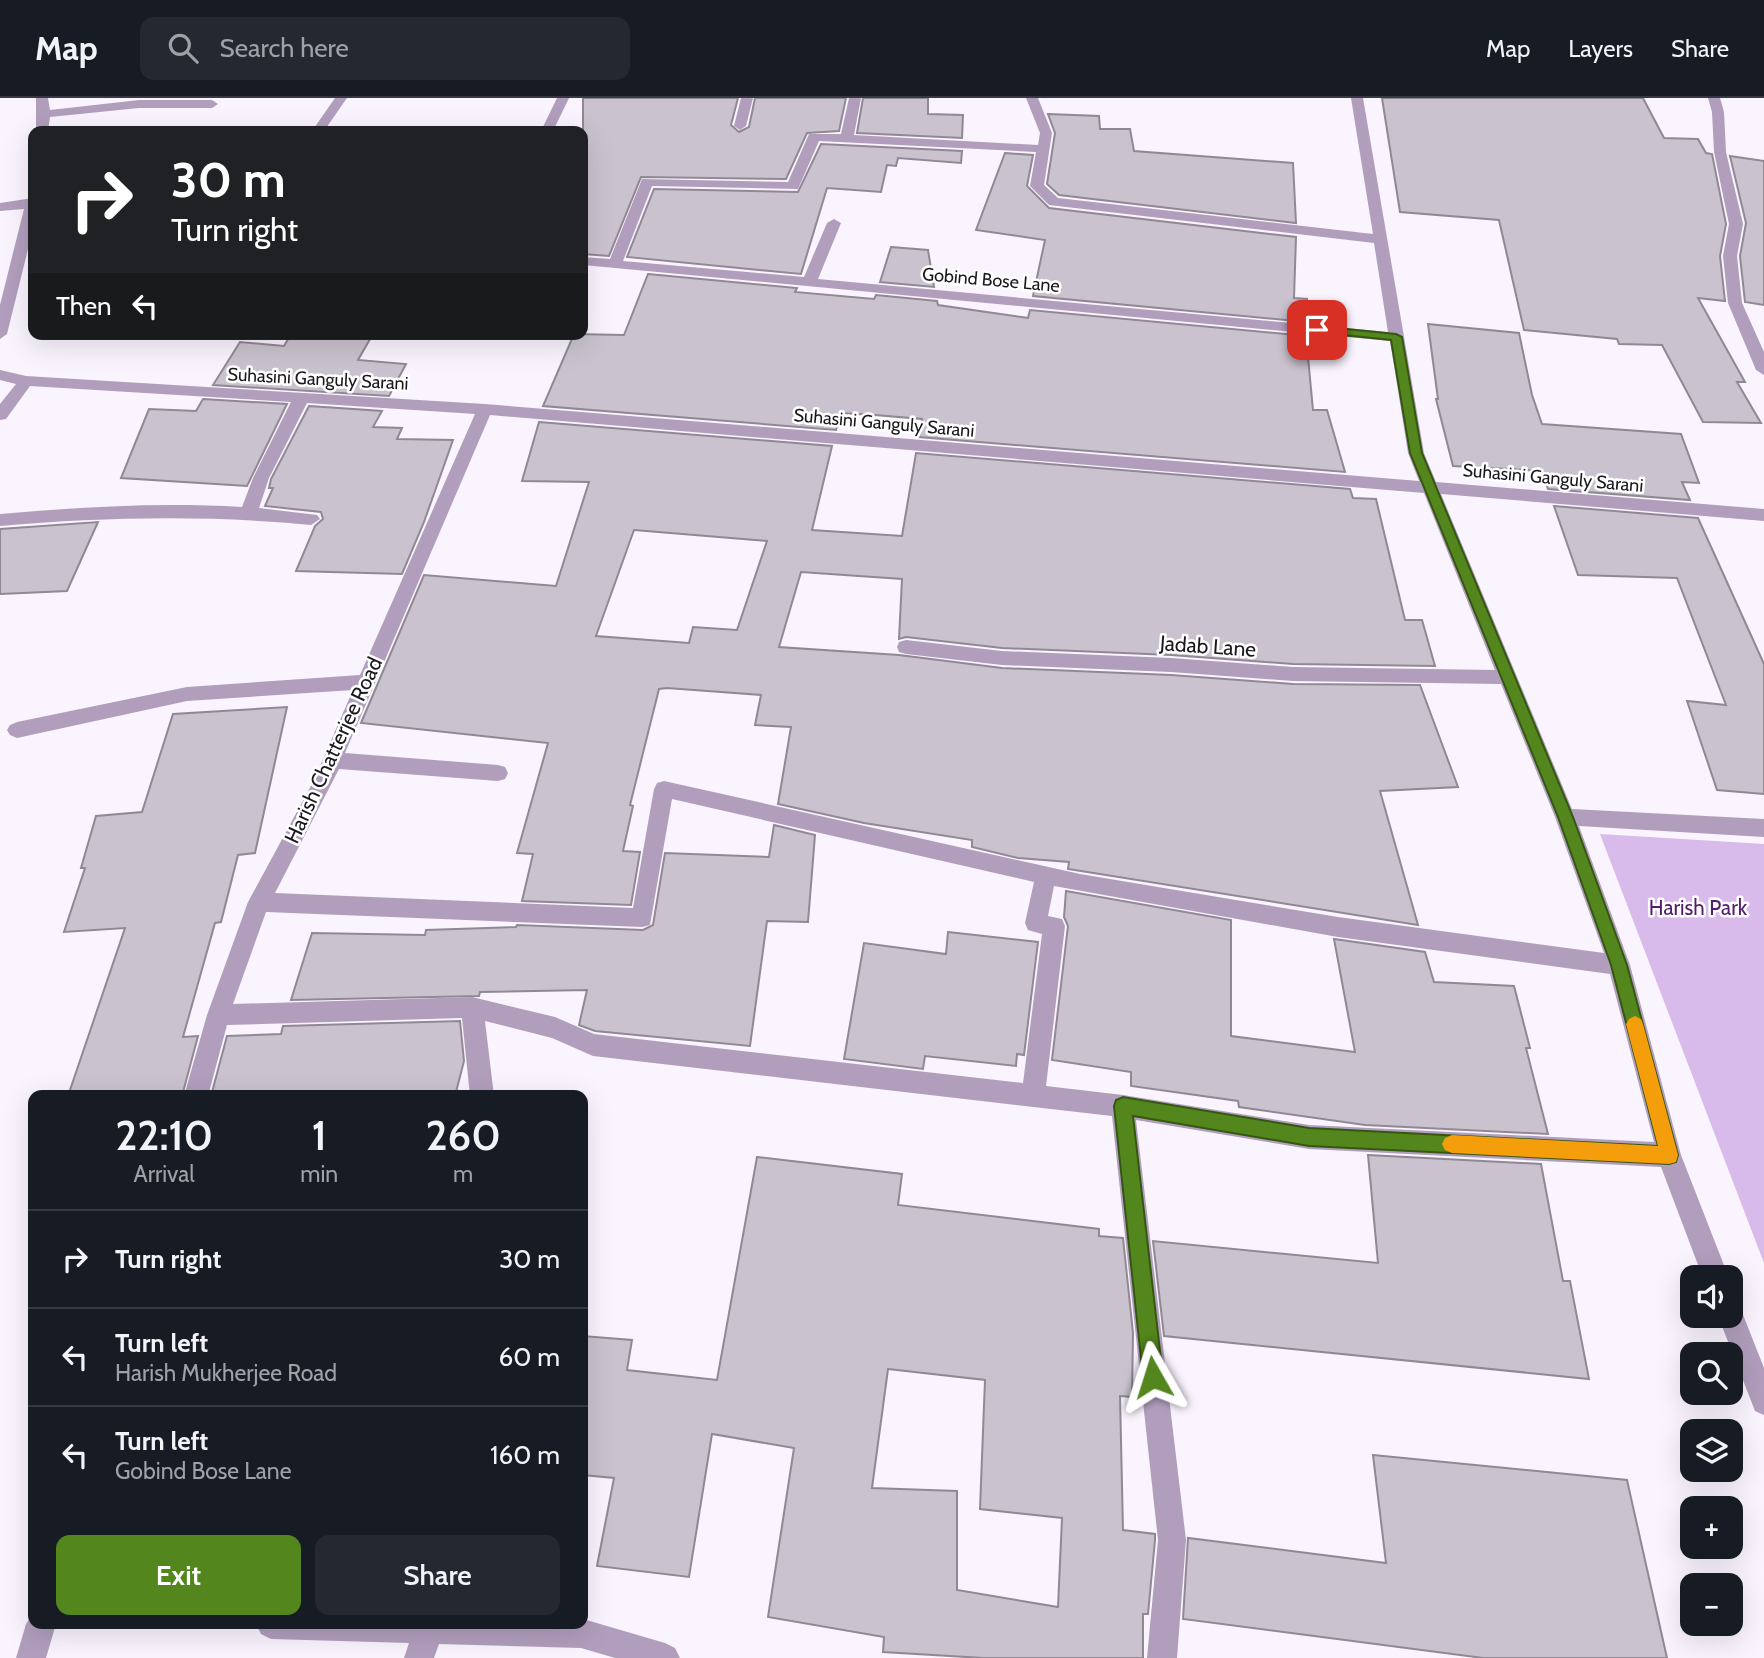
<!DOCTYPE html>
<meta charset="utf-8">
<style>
:root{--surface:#171b24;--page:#242831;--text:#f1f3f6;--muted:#9ea1a6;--line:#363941;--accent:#53861c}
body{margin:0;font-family:Cabin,sans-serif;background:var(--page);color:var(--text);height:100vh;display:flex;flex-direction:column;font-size:26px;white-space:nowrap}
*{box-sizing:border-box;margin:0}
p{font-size:23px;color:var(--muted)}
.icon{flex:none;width:38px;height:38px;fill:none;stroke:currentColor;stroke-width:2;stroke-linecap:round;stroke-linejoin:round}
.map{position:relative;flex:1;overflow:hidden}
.drawer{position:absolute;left:28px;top:992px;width:560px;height:539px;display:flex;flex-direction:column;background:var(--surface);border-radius:14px;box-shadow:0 7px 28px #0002}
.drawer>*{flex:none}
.banner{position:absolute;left:28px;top:28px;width:560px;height:214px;border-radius:14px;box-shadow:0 7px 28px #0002;background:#202124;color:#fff;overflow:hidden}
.fabs{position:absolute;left:1680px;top:1167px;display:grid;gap:14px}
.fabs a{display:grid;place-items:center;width:63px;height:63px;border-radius:14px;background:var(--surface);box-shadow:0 7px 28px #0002;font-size:35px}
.pin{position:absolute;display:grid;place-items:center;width:60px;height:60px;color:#fff;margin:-30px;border-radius:14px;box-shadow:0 4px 10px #0006}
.me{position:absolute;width:77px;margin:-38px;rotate:354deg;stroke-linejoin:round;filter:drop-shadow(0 0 5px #0008)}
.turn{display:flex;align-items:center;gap:24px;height:147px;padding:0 28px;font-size:32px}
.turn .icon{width:91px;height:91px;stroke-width:2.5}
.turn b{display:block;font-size:49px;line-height:60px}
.then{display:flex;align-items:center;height:66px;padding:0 28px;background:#0003;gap:14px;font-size:26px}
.eta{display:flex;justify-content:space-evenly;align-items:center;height:119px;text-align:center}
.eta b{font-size:42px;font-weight:600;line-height:49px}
.primary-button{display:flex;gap:14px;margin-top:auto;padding:14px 28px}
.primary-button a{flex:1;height:80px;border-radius:14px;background:var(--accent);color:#fff;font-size:28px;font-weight:600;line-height:80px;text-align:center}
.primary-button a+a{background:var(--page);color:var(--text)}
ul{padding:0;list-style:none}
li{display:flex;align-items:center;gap:21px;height:98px;padding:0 28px;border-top:2px solid var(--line)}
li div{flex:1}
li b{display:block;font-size:26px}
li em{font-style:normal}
header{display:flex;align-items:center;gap:42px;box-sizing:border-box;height:98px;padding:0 35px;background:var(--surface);border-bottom:2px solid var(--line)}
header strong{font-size:33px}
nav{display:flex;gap:38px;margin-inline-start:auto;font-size:24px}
.search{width:490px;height:63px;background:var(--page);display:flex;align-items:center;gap:18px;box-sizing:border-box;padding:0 24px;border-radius:14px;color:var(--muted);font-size:26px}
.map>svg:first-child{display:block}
.green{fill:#d8baeb}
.building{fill:#cac3cf;stroke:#908994;stroke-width:2;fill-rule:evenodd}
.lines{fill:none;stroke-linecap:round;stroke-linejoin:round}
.minor{fill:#b19ebd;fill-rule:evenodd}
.route{fill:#53861c;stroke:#365712;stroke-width:2}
.slow{fill:#f59e0b}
.labels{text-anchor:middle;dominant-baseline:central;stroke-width:5;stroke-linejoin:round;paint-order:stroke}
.far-street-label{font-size:18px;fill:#1a181c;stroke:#fff}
.street-label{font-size:21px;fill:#1a181c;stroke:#fff}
.park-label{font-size:21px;fill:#531c6e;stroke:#fff}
</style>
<header>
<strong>Map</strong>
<div class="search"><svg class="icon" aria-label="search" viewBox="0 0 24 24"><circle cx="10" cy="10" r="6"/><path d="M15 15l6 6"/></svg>Search here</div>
<nav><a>Map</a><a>Layers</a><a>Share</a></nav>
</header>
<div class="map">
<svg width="1764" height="1560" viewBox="0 0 1764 1560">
<rect width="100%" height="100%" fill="#faf4fe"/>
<path class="green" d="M1600 736 1764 746V1165Z"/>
<path class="building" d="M583 0H738L731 27 739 34 749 29 755 0H846L839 33 807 35 786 81 641 79 609 158 583 156Z
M863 0H928V16L963 17 962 40 857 35Z
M1382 0H1643L1664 40 1698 41 1706 55 1712 56 1726 126 1720 158 1725 203 1698 200 1745 284H1737L1761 325 1703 324 1662 247 1619 246 1617 241 1524 232 1499 122 1400 114Z
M1048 16 1099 18 1100 31H1130L1134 53 1293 65 1296 125 1059 97 1047 86 1055 35Z
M821 46 962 53 961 65 898 60 896 68 887 67 881 94 827 90 801 176 627 159 654 91 798 94Z
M1005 55 1033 57 1027 88 1049 110 1296 139 1294 200 1307 201V224L1033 198 1045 142 976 132Z
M1730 58 1764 63V207L1745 204 1740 158 1746 125Z
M891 149 928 152 934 189 880 184Z
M648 176 797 190 795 194 874 201 876 197 937 203 938 207 1028 220 1030 212 1306 238 1313 312H1327L1345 374 919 339 922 321 875 317 840 315 836 332 543 308 574 236 624 237Z
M1428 226 1519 235 1532 297 1542 326 1681 336 1699 385 1682 384 1690 402 1548 391 1542 373 1453 368 1436 301H1438Z
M291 236H373L358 262 406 266 389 298 213 287 240 244 284 248Z
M203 301 287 306 247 388 121 380 149 311 196 313Z
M309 308 382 313 373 329 402 330 397 341 453 342 424 424 402 476 296 473 315 428 323 421 321 414 265 408 273 390H269L271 381Z
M539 324 832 348 812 432 902 438 916 355 1350 391 1353 400 1376 401 1405 522H1422L1435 568 1293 566 1171 557 1002 550 906 539 899 541 902 481 801 474 779 549 899 557 1002 570 1171 577 1293 586 1420 587 1458 689 1380 693 1418 827 1081 773 1068 771 1069 764 1018 760 972 749V742L864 725 778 706 791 629 755 627 761 597 667 590 659 591 630 707 633 708 623 753 640 754 631 807 522 803 533 756 517 755 548 645 361 625 424 477 556 488 589 384 522 383ZM634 432 767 443 737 532 693 529 689 545 596 538Z
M1554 408 1698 420 1764 566V696L1717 692 1687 603 1726 607 1677 480 1578 477Z
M98 424 67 493 0 496V431Z
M287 609 255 755 238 757 221 824 215 825 183 939 198 938 182 998H68L125 830 64 834 85 770H81L96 718 142 714 173 616Z
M774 727 815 737 808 824 767 823 750 948 595 933 579 927 587 892 480 894 479 898 291 902 312 835 425 837 426 832 516 829 517 827 643 832 653 827 665 755 769 759Z
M1066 793 1231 822V938L1355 954 1334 841 1425 854 1434 884 1514 888 1530 950H1526L1548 1036 1365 1027 1239 1009 1238 1003 1131 988V974L1052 962 1068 828 1064 819Z
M948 834 1038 844 1024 957 1017 956 1016 968 925 958 923 971 844 961 864 845 946 856Z
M460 923 464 963 455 998H211L227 938 281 936 283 928Z
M1368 1057 1541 1066 1563 1183H1570L1589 1281 1164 1238 1153 1143 1378 1165Z
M757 1059 902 1076 898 1107 1099 1131V1138L1123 1140 1133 1235 1132 1299 1120 1298 1123 1432 1155 1436V1442L1148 1516H1143V1560H983L883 1554 884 1539 768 1519 794 1350 712 1336 689 1479 597 1468 614 1380 583 1377V1238L632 1242 627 1272 717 1282ZM888 1271 985 1282 980 1411 1062 1420 1058 1509 957 1492V1393L872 1390Z
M1373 1357 1627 1382 1667 1560H1483L1183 1521 1188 1440 1386 1465Z"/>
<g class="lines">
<path class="minor" d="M36 0H48L50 12 139 2H212L218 6 212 10H139L50 19 48 33H36Z
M335 0H347L324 33H312Z
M557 0H569L553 33H541Z
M741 0H753L746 28 740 32 734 28Z
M849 0H861L854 37 1038 47 1040 35 1026 0H1038L1052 35 1044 87 1058 100 1373 136 1351 0H1363L1424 355 1436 384 1764 411V423L1441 396 1572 711 1764 721V739L1579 728 1630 867 1681 1057 1729 1180H1703L1661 1069 1309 1051 1136 1022 1186 1442 1177 1560H1147L1158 1442 1112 1018 593 958 552 940 485 923 494 998H470L462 920 227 927 208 998H184L207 917 248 804 313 684 353 592 187 603 17 640 10 637 7 632 10 627 17 624 187 589 360 577 475 316 307 305 269 380 259 410 317 417 320 421 311 427C207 417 104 419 0 428V416C80 409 161 404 242 409L253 380 291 304 30 288 6 321 0 322V306L16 286 0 282V272L26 278 485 306 1419 383 1408 355 1390 243 583 167V159L610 161 642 81 788 84 809 36H841ZM819 43 1036 54 1030 88 1049 107 1374 145 1388 234 818 181 841 125 834 121 827 125 804 179 623 163 652 88 798 91ZM490 317 1424 395 1495 572 1293 569 1171 560 1002 553 906 542 899 544 897 549 899 554 906 556 1002 567 1171 574 1293 583 1501 586 1555 719 1604 855 1338 819 1080 776 664 683 657 685 654 691 633 810 275 795 339 671 498 683 505 681 508 675 505 669 498 667 345 655ZM672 701 1034 784 1025 825 1028 832 1042 836 1023 985 594 936 555 919 472 899 233 906 266 814 642 829 650 827ZM1054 788 1338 839 1610 876 1654 1044 1309 1027 1123 997 1046 988 1065 828 1062 821 1048 818Z
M1708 0H1720L1724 14 1726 54 1743 126 1737 158 1742 205 1764 254V277L1756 272 1728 205 1723 158 1729 126 1714 54 1712 14Z
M33 100V131L7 236 0 241V207L24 111 0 113V105Z
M1731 1205 1740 1209 1764 1270V1317L1755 1313 1718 1218H1731Z
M33 1515V1526H56L46 1560H16L26 1526Z
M583 1521 665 1545 675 1550 680 1560H615L581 1550 439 1546 434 1560H404L409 1545 271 1541 261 1536 256 1526H583Z"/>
</g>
<path class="route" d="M1317 228 1396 236 1402 239 1422 355 1573 719 1627 867 1678 1057 1676 1064 1669 1066 1309 1048 1133 1018 1163 1279 1160 1286 1153 1289 1146 1286 1143 1279 1114 1008 1116 1002 1123 999 1309 1030 1658 1048 1611 867 1558 719 1410 355 1391 242 1313 234 1311 232Z"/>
<path class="slow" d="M1635 918 1641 921 1643 926 1678 1057 1676 1064 1669 1066 1452 1055 1445 1052 1442 1046 1445 1040 1452 1037 1658 1048 1626 926 1629 921Z"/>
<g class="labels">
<g class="far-street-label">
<text transform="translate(991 182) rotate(5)">Gobind Bose Lane</text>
<text transform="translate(318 281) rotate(3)">Suhasini Ganguly Sarani</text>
<text transform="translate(884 325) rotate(5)">Suhasini Ganguly Sarani</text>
<text transform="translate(1553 380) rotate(5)">Suhasini Ganguly Sarani</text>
</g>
<g class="street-label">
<text transform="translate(1208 548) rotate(4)">Jadab Lane</text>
<text transform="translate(333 652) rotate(-65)">Harish Chatterjee Road</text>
</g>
<g class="park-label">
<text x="1698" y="809">Harish Park</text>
</g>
</g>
</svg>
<div class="fabs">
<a><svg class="icon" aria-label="sound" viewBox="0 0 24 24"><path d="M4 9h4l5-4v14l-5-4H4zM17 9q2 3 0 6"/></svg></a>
<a><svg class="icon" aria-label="search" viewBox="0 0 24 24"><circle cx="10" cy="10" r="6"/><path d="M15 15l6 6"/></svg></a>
<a><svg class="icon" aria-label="layers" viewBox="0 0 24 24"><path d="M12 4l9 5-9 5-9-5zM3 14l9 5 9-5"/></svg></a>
<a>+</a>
<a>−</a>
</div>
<div class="pin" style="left:1317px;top:232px;background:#d93025"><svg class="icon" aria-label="arrive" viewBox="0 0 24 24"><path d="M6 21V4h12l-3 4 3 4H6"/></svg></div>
<svg class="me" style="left:1153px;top:1279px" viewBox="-20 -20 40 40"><path d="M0-17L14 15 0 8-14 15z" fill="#53861c" stroke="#fff" stroke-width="4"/></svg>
<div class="banner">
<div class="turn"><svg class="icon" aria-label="right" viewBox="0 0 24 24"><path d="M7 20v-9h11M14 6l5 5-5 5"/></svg><div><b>30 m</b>Turn right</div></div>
<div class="then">Then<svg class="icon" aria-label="left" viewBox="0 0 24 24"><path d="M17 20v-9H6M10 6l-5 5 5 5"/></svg></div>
</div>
<section class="drawer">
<div class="eta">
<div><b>22:10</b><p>Arrival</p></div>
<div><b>1</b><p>min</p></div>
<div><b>260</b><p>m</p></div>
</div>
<ul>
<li><svg class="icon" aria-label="right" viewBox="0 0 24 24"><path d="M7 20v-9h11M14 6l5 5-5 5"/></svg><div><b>Turn right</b></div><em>30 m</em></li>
<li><svg class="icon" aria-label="left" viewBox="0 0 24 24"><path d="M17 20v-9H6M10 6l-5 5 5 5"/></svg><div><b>Turn left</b><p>Harish Mukherjee Road</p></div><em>60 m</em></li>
<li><svg class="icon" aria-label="left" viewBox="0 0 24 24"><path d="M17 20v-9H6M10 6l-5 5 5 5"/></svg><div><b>Turn left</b><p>Gobind Bose Lane</p></div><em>160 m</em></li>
</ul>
<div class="primary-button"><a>Exit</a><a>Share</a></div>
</section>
</div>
